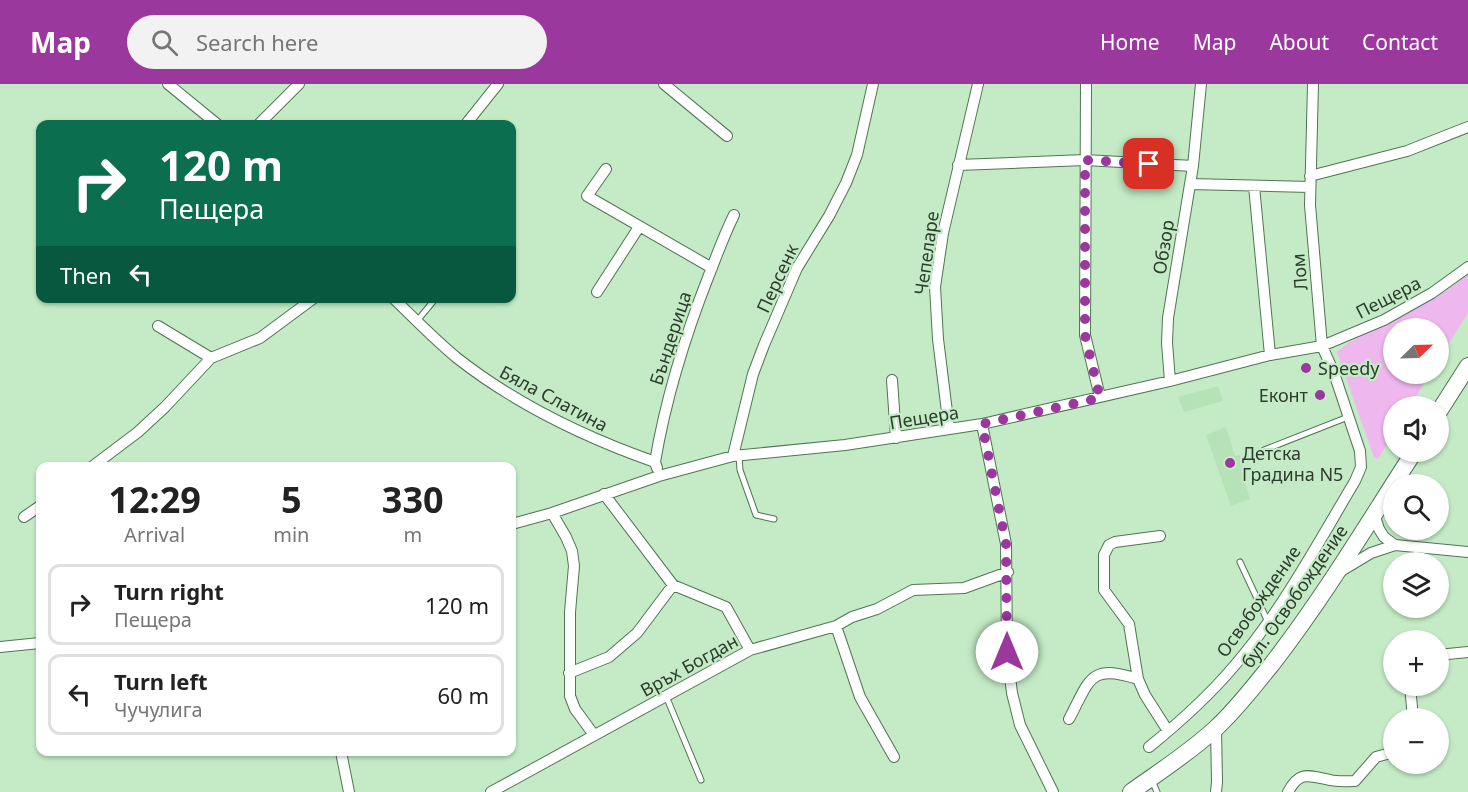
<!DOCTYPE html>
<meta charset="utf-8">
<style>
:root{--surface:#fff;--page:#f2f2f2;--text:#222;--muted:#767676;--line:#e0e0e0;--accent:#9b389e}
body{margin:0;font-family:"Noto Sans",sans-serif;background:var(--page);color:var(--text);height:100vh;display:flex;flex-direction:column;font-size:22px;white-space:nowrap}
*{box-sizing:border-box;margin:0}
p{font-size:20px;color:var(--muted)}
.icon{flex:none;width:33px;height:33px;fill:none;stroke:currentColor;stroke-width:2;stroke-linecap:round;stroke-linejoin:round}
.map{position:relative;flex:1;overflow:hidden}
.sheet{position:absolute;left:36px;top:378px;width:480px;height:294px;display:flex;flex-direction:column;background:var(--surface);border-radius:12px;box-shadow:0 2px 4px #0004}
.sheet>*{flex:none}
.top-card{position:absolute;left:36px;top:36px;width:480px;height:183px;border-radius:12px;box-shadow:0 2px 4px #0004;background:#0b6e4f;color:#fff;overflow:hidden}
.needle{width:39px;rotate:67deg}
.fabs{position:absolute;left:1383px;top:234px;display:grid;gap:12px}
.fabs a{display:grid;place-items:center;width:66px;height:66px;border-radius:50%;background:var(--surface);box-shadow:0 2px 4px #0004;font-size:30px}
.pin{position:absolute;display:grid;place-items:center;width:51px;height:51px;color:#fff;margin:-26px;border-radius:12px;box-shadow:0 3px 9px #0006}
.me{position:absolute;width:66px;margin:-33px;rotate:0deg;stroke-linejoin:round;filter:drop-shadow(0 0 4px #0008)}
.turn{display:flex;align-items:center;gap:21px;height:126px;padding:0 24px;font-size:27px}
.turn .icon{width:78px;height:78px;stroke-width:2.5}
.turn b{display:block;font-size:42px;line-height:51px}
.then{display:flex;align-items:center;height:57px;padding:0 24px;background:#0003;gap:12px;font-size:22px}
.eta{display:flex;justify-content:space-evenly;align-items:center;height:102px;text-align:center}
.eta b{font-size:36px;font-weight:700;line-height:42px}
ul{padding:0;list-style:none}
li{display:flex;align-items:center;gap:18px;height:81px;margin:0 12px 9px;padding:0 12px;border:3px solid var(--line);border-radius:12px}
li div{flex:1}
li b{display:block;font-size:22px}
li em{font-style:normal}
header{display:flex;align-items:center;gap:36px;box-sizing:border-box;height:84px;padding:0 30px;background:var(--accent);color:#fff}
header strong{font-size:28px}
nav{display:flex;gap:33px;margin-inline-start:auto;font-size:21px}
.search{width:420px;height:54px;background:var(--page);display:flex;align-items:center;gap:15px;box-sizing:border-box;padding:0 21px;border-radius:33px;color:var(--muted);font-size:22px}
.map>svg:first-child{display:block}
.built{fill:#b5e2b7}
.green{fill:#eeb7ee}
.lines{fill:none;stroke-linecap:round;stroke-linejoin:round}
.lane-casing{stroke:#517554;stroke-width:7}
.street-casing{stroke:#517554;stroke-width:12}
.primary-casing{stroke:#517554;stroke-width:18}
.lane{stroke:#fff;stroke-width:5}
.street{stroke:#fff;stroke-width:10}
.primary{stroke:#fff;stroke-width:16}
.route{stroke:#9b389e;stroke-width:10;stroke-dasharray:0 18}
.poi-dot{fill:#9b389e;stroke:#c4ebc6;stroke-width:2}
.labels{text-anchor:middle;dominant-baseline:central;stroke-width:4.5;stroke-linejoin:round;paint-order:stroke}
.street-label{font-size:18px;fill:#2c3c2d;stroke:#c4ebc6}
.poi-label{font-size:18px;fill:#2c3c2d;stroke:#c4ebc6;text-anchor:start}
</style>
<header>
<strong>Map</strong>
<div class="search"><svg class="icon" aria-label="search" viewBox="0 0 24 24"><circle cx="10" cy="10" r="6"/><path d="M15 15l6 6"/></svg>Search here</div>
<nav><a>Home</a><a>Map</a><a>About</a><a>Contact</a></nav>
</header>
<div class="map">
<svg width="1468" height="708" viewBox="0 0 1468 708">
<rect width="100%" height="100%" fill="#c4ebc6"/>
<path class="built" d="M1218 302 1223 317 1184 328 1178 313Z
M1226 343 1235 372 1240 371 1245 385 1241 387 1250 415 1231 422 1206 351Z"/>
<path class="green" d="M1468 190V229L1439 275 1438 244H1394V290H1430L1410 322H1394L1393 350 1378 375 1374 373 1337 268 1348 259 1445 208Z"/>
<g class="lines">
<g class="lane-casing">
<path id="lane" d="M417 237 436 214
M1264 366 1348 333
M739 372 740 386 756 431 774 435
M1240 478 1268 538
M666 612 701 696
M1152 696 1157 708"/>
</g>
<g class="street-casing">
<path id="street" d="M168 0 217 40
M664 0 727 52
M1086 0 1085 251 1100 313
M259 40 299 0
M466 40 498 0
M958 81 1085 76 1193 82
M606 85 587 112 712 184
M1310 92 1407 67 1468 43
M1190 100 1310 103
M1254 102 1270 271
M597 208 639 143
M393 214C414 234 435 256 457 274 517 321 584 353 655 378
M158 242 211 274 260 254 314 214
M892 296 896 354
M1170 297 1167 259 1168 234 1193 82 1201 0
M982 340 1006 460 1007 568 1012 609 1020 641 1053 708
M949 344 938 255 935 203 943 149 978 0
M733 372 753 290 764 261 797 184 829 132 846 99 857 71 873 0
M93 382 138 348 165 323 211 274
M657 384 655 378C666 313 685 252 709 191 717 171 724 151 734 131
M604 410 673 501 726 523 750 566
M552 429 566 453 572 467 574 482 570 528V612L575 625 594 651
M1374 430 1379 445 1384 453 1395 461 1468 468
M24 433 40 422
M512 440 552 429 659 392 733 372 845 361 982 340 1170 297 1270 271 1322 262 1384 236 1432 209 1468 183
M1160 452 1115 458 1109 461 1104 471V506L1129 540 1138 595 1145 611 1168 647
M1341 487 1371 469 1395 461
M836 542 860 613 894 673
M0 563 40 559
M1438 571 1468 568
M569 589 609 573 637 549 673 501
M1410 602 1413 634
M1069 635C1090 596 1089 579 1138 595
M1149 663C1180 638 1209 612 1235 581 1283 525 1318 459 1355 397L1361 383 1360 367 1334 289 1322 262 1310 121 1313 0
M341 668 349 708
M491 708 750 566 836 542 852 533 877 525 913 506 964 504 1008 488
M1216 708 1217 698 1216 644
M1288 708C1300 686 1308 692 1330 696 1338 698 1346 697 1355 697L1376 673 1394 668"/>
</g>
<g class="primary-casing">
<path id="primary" d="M1438 329 1468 282
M1131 708C1159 688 1189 669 1215 645 1236 626 1254 602 1272 580 1324 513 1368 439 1414 368"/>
</g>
<use href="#lane" class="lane"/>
<use href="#street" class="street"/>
<use href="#primary" class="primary"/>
</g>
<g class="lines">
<path class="route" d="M1007 568 1006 460 982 340 1100 314 1085 251V76L1149 80"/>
</g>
<g class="poi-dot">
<circle cx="1306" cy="284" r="6"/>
<circle cx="1320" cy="311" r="6"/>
<circle cx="1230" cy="379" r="6"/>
</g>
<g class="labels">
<g class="street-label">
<text transform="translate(1163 163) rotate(-81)">Обзор</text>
<text transform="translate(926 169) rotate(-82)">Чепеларе</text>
<text transform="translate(1299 188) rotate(-95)">Лом</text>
<text transform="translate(777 194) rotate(-65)">Персенк</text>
<text transform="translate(1388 213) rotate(-27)">Пещера</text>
<text transform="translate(670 254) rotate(-72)">Бъндерица</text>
<text transform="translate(554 314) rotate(28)">Бяла Слатина</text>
<text transform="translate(924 333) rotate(-9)">Пещера</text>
<text transform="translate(1294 512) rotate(-55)">бул. Освобождение</text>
<text transform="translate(1258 517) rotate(-55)">Освобождение</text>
<text transform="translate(689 581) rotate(-29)">Връх Богдан</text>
</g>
<g class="poi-label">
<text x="1318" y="284">Speedy</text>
<text x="1308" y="311" text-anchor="end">Еконт</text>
<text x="1242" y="369">Детска<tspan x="1242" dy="21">Градина N5</tspan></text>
</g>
</g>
</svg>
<div class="fabs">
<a><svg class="needle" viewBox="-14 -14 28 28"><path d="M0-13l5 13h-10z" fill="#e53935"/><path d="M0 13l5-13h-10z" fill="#767676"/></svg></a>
<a><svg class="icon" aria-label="sound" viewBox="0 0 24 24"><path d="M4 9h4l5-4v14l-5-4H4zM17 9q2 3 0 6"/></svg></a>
<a><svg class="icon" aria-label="search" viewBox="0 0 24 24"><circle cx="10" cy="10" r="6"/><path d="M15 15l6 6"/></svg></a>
<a><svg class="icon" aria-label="layers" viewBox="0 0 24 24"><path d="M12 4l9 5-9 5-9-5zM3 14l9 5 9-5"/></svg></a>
<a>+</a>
<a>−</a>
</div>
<div class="pin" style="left:1149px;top:80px;background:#d93025"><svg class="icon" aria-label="arrive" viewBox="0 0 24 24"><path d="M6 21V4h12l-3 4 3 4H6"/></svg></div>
<svg class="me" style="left:1007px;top:568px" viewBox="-20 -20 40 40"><circle r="19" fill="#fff"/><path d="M0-13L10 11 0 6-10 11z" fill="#9b389e"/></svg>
<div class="top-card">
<div class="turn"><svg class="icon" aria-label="right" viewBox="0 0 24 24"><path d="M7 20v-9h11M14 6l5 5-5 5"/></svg><div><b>120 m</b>Пещера</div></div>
<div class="then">Then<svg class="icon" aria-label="left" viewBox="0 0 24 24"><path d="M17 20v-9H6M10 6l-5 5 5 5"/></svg></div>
</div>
<section class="sheet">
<div class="eta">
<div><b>12:29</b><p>Arrival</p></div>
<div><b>5</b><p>min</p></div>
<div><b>330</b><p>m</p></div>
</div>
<ul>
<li><svg class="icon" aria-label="right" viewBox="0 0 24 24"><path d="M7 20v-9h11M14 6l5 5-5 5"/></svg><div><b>Turn right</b><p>Пещера</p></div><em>120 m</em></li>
<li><svg class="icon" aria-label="left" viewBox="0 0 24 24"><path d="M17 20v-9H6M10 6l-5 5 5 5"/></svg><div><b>Turn left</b><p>Чучулига</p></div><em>60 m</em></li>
</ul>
</section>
</div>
